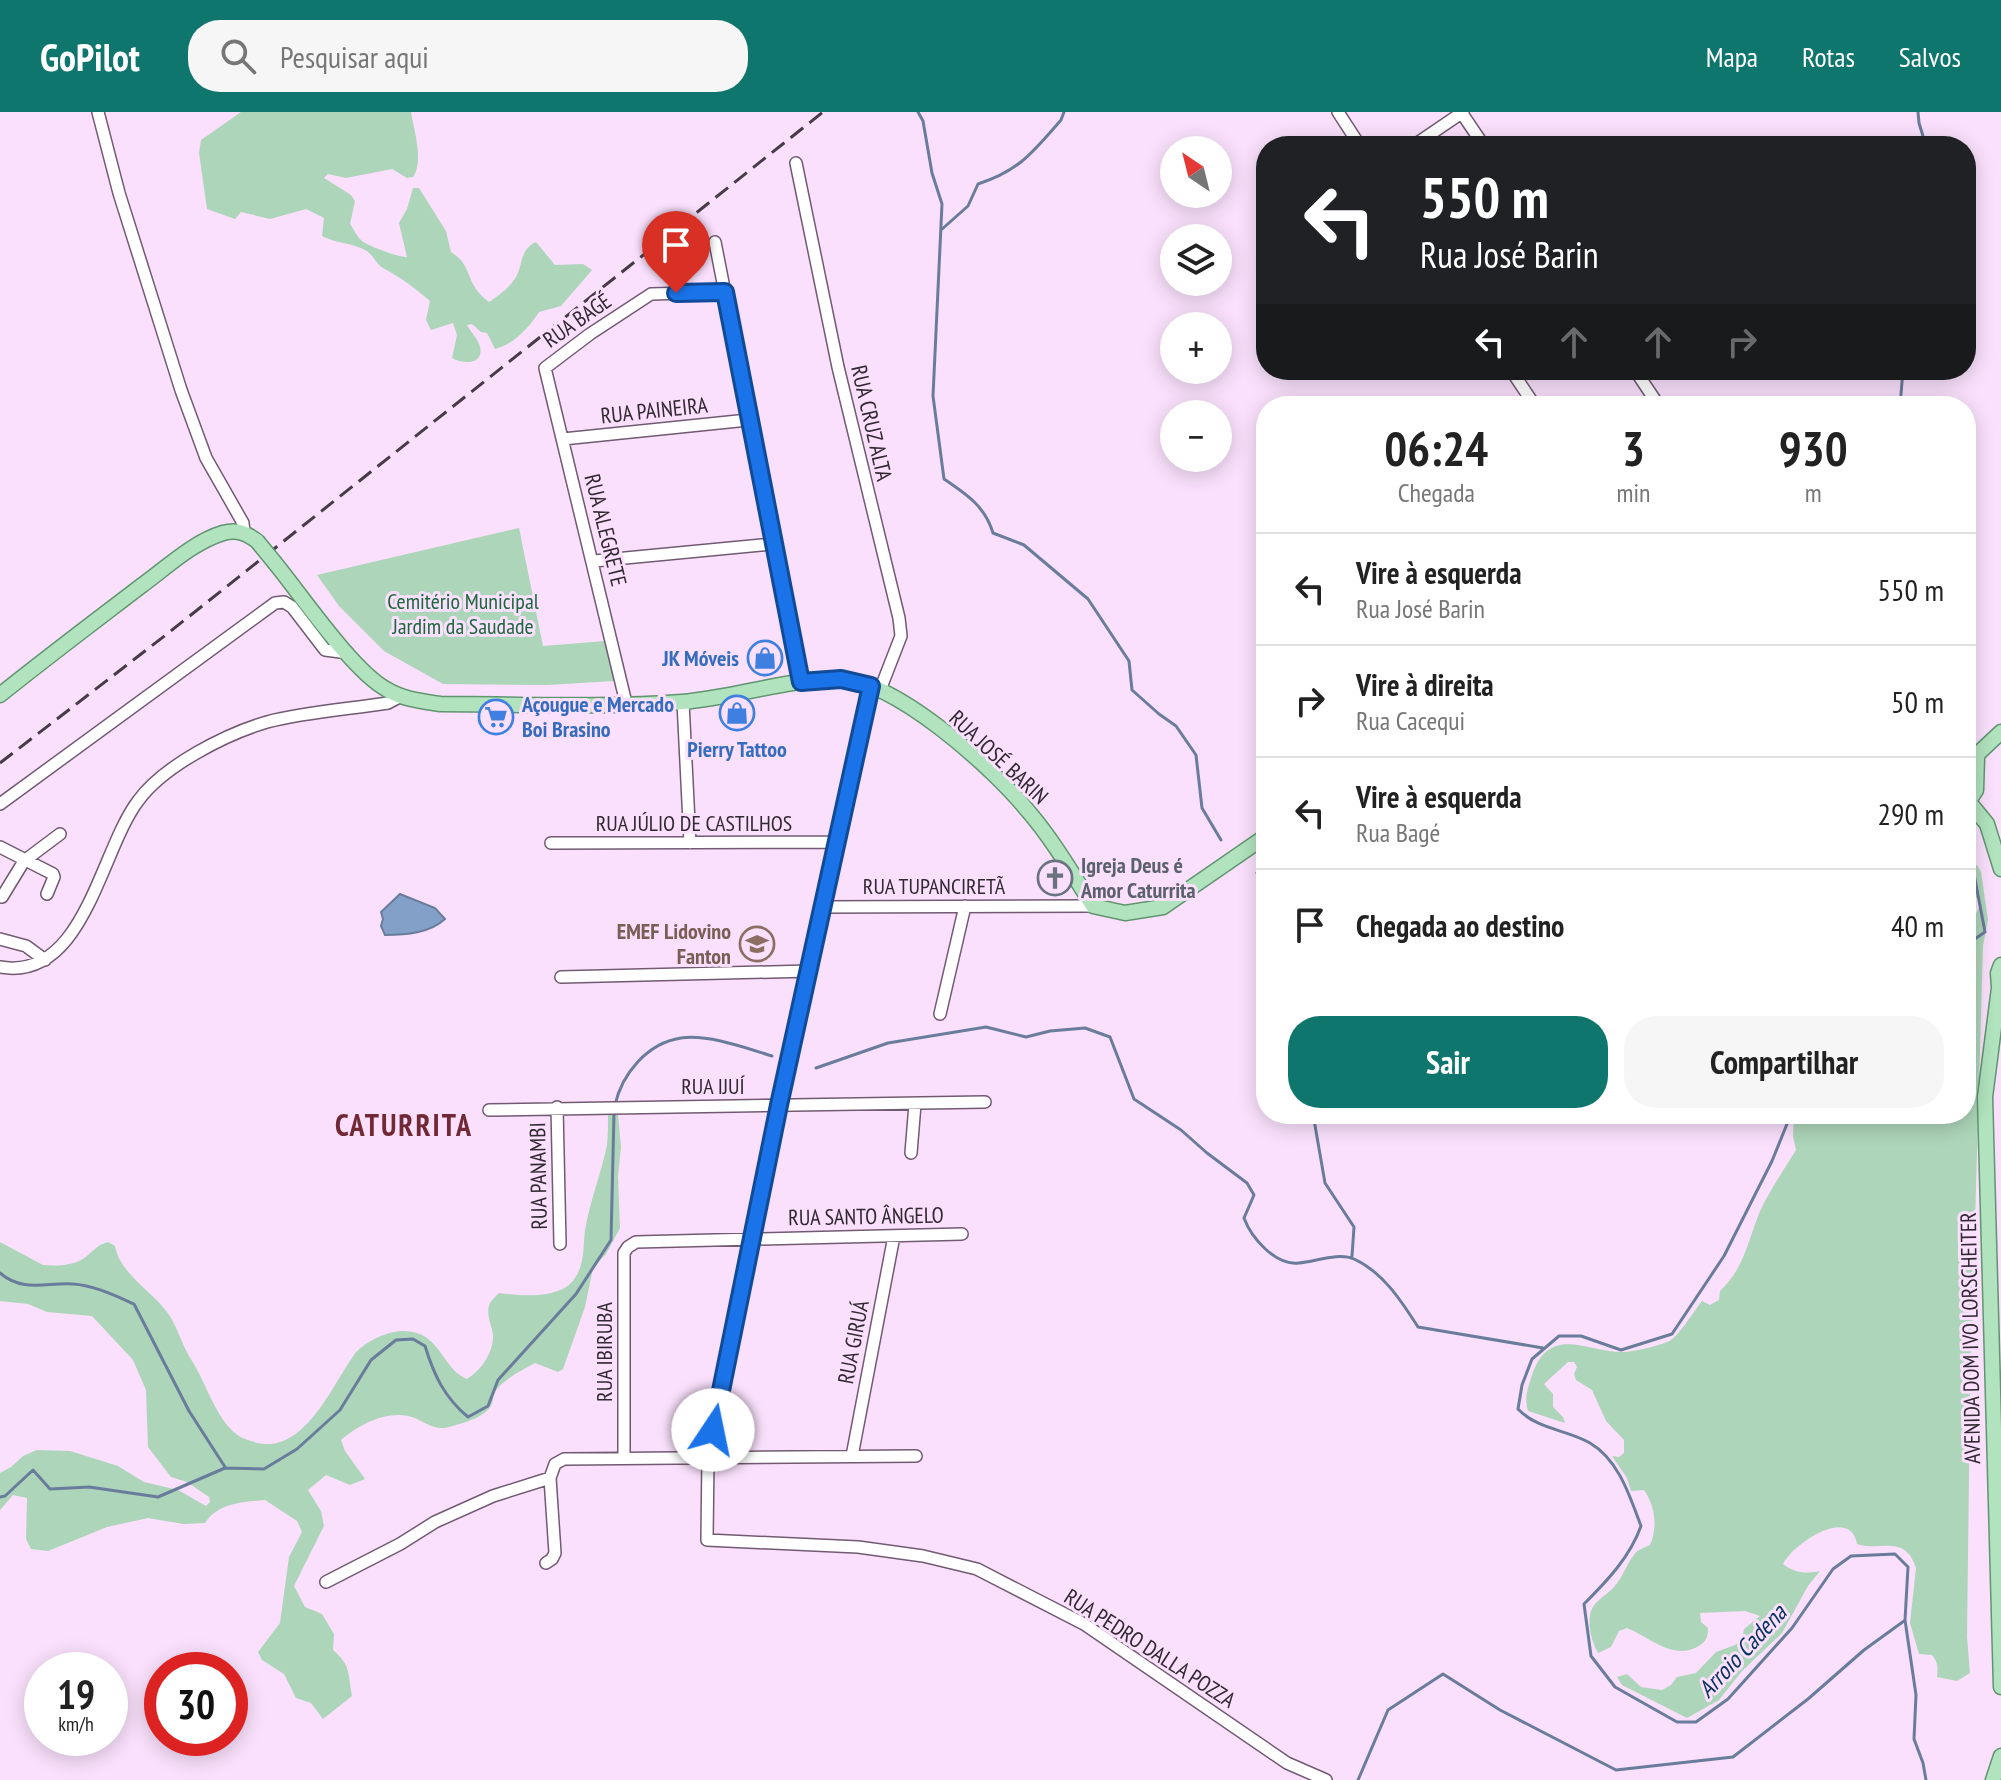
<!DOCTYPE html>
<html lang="pt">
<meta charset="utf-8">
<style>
:root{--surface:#fff;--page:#f6f6f6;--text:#222;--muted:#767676;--line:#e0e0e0;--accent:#0f766e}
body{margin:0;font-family:"PT Sans Narrow",sans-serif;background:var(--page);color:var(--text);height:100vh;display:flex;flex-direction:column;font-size:30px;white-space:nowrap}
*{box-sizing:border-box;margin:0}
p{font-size:26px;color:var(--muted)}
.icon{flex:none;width:44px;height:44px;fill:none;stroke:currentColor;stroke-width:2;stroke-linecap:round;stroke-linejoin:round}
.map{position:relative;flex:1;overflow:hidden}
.drawer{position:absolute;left:1256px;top:284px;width:720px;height:728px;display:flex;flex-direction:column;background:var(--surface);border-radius:32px;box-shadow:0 4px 20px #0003}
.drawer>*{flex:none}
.guide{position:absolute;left:1256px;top:24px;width:720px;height:244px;border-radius:32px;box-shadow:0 4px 20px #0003;background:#202124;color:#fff;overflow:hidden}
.needle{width:52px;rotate:325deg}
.tools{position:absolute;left:1160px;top:24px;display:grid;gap:16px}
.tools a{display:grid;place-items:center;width:72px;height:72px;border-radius:50%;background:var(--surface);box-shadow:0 4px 20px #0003;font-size:40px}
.speed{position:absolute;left:24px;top:1540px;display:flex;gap:16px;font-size:40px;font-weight:700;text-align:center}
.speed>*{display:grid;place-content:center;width:104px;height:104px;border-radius:50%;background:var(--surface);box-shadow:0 4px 20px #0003;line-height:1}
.speed small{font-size:20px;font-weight:400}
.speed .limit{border:12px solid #d22;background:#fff;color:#111}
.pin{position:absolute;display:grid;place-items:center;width:68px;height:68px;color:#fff;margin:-82px -34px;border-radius:50% 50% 50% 0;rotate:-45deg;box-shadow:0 0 8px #0007}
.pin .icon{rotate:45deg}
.me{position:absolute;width:88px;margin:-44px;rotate:11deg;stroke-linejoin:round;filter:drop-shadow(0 0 6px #0008)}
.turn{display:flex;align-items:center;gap:28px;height:168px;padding:0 32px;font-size:36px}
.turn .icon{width:104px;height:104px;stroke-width:2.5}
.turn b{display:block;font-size:56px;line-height:68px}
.lanes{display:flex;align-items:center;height:76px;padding:0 32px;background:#0003;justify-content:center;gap:40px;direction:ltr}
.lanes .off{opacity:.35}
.eta{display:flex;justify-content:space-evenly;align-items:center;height:136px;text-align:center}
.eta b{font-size:48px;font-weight:700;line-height:56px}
.action{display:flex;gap:16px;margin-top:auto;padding:16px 32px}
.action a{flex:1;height:92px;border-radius:32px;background:var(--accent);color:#fff;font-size:32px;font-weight:700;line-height:92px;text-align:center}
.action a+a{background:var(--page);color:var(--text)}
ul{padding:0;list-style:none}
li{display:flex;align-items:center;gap:24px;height:112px;padding:0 32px;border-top:2px solid var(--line)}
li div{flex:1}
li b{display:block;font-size:30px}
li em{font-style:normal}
header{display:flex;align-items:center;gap:48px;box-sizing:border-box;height:112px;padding:0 40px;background:var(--accent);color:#fff}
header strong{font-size:38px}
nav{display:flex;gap:44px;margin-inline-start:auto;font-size:28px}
.search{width:560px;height:72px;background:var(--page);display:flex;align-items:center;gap:20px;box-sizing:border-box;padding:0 28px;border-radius:32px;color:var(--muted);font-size:30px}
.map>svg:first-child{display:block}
.green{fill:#add5b9}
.water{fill:#82a0c8;stroke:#6a7c9b;stroke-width:2}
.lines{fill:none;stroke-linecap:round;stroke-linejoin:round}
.stream{stroke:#6a7c9b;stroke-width:3}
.minor-casing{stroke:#715a72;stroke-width:14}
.major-casing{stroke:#619570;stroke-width:17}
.minor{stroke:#fff;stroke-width:11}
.major{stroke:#b0e3be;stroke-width:14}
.rail{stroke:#473b47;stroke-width:3;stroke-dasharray:16 8;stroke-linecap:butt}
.major-bridge-casing{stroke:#619570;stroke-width:17;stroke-linecap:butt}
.major-bridge{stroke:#b0e3be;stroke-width:14}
.route-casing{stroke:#114b97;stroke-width:20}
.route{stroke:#1a73e8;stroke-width:14}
.labels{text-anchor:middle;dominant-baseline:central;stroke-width:6;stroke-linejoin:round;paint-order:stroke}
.street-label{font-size:22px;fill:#322832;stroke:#fae0fc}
.park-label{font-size:22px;fill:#1d673e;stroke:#fae0fc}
.shop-label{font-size:22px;font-weight:bold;fill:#366cbe;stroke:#fae0fc;text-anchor:end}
.worship-label{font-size:22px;font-weight:bold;fill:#5b616d;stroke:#fae0fc;text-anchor:start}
.education-label{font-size:22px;font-weight:bold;fill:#785e54;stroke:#fae0fc;text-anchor:end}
.water-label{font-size:24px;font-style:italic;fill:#083264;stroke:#fae0fc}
.district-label{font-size:30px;font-weight:bold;letter-spacing:2px;fill:#702935;stroke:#fae0fc}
</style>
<header>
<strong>GoPilot</strong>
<div class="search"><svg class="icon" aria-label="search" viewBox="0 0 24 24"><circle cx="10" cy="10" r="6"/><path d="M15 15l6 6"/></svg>Pesquisar aqui</div>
<nav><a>Mapa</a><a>Rotas</a><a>Salvos</a></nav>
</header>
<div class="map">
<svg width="2001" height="1668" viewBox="0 0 2001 1668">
<rect width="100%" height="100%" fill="#fae0fc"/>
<path class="green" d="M241 0H411C414 19 424 49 413 65L407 66 392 57 346 66 328 62 324 66 351 83 355 89 350 112C354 117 357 125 362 129 371 135 397 145 407 145L399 111 407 97 413 76H419L446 119 451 140C474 154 464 172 489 190 498 184 507 178 514 168 524 155 518 138 536 130L555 153 583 152 592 158 561 194 539 200C529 216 514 232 495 237L487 221 481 220 472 212 467 213C470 219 479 228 480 235 484 252 464 253 452 246L457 223 453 211 431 218 426 208 430 189C415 176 400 165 383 156 376 152 373 142 365 138 352 131 335 131 322 124L324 106 306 97 270 107 241 100 235 107 207 97 199 41 201 28Z
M519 416 543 534 605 529 615 569 547 573 443 572 384 539 339 494 317 463Z
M1970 752 1977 753 1981 760 1988 808 1983 834 1970 1285 1967 1525 1970 1561 1957 1569 1937 1565C1938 1556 1938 1550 1932 1543L1919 1542 1910 1511 1916 1456C1905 1421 1879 1440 1857 1432 1850 1393 1793 1432 1783 1452 1794 1461 1807 1462 1820 1459L1808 1474 1782 1521 1742 1559 1719 1588 1687 1606 1622 1573 1617 1565 1627 1562 1641 1575 1662 1578 1671 1573 1677 1565 1696 1561 1716 1540 1735 1533 1742 1527 1744 1517 1760 1504 1745 1499 1700 1501 1701 1510 1708 1516C1708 1527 1705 1531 1695 1536 1672 1547 1649 1525 1627 1516L1619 1519 1611 1535 1598 1541C1592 1530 1588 1516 1590 1504 1592 1489 1605 1485 1614 1475 1623 1465 1626 1453 1634 1443 1638 1437 1644 1436 1650 1433 1658 1415 1655 1394 1644 1378L1631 1379 1627 1366 1612 1344 1619 1345 1624 1341V1328L1606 1309 1592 1278 1576 1268 1574 1262 1577 1255 1574 1250H1568L1544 1272 1553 1282V1295L1563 1305 1565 1311 1528 1299C1524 1285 1528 1276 1532 1263 1550 1211 1588 1241 1623 1240 1633 1240 1663 1233 1671 1228 1680 1222 1694 1199 1702 1189L1710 1193 1719 1188 1720 1179C1745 1156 1748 1127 1761 1097 1771 1077 1784 1057 1796 1038L1793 1024 1794 1002H1966V806L1974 805 1980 794 1978 787 1966 779V754Z
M608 1002 618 1003 621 1035 618 1064 620 1116 606 1142 593 1156 585 1195 563 1257 558 1260 535 1251C522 1258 502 1268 495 1280 493 1284 493 1288 492 1292 485 1306 463 1311 449 1315 436 1319 426 1311 415 1306 390 1296 359 1312 341 1328L345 1339 365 1367 350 1373 326 1363 308 1378 321 1399 324 1414 294 1474 305 1495 322 1502 334 1522 333 1538C351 1553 348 1562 352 1584L323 1607 311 1591 296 1586 284 1562 262 1548 258 1540 280 1511 289 1445 302 1420 297 1409 265 1388C242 1390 218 1391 205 1411L183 1412 148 1406 107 1415 48 1439 31 1437 26 1427 27 1386 13 1383 0 1398V1361L11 1355 23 1344 37 1338 70 1339 118 1354 144 1370 178 1378 206 1394 210 1390 209 1385 187 1370 171 1365 148 1335 146 1278 133 1248 92 1204 47 1200 28 1192 0 1189V1130L43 1153C55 1154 70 1154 81 1148 92 1142 95 1133 108 1130L115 1134C120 1162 152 1179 167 1200 177 1213 182 1234 192 1249 206 1271 215 1304 235 1321 239 1325 245 1327 251 1329 302 1348 331 1275 354 1243 364 1230 385 1220 402 1219 441 1218 441 1257 467 1267 481 1259 494 1240 493 1223 492 1213 485 1202 490 1191 490 1190 498 1182 499 1181 521 1184 561 1188 575 1166 585 1151 583 1134 585 1118 590 1089 601 1062 607 1033 608 1023 608 1012 608 1002Z"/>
<path class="water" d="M400 782 435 796 445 807C430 821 406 823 385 823L381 814 383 807 381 800Z"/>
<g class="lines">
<path class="stream" d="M918 0 923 9 932 61 942 92 933 284 944 367C966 382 985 394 993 421L1024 433 1088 487 1129 549 1132 578 1159 602 1176 614 1196 643 1202 696 1221 728
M1918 0 1919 11 1926 34
M941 118 968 94 978 72C1019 59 1033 40 1061 8L1064 0
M1900 294 1903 258
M1257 761 1266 775
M1966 833 1985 820 1974 762
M816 956 888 931 986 915 1026 925 1050 919 1085 916 1110 925 1134 987 1181 1018 1207 1041 1247 1071 1254 1083 1244 1106C1251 1125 1275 1154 1299 1151 1315 1150 1338 1140 1354 1147 1383 1160 1402 1190 1418 1215L1543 1236
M615 993C622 962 647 931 681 926 708 922 746 936 772 944
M1313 1002 1325 1071 1354 1115 1352 1144
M1791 1002 1772 1049 1724 1144 1672 1222 1621 1238 1581 1224H1559L1532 1247 1522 1273 1518 1297C1538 1318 1566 1317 1590 1331 1619 1348 1630 1385 1641 1414 1630 1445 1607 1469 1584 1492L1591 1544 1615 1575 1677 1610H1696L1728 1587 1792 1516 1833 1457 1851 1444 1895 1442 1908 1455 1905 1508 1916 1583 1914 1627 1923 1651 1926 1668
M0 1161C23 1181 47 1170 73 1172 93 1173 116 1184 134 1192L189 1299 225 1355
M0 1385 5 1384 33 1358 50 1377 89 1375 158 1385 225 1356 264 1357 297 1337 340 1298 371 1248 396 1228 413 1227 425 1234C434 1263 444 1285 468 1305L488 1294 498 1268 576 1182 611 1128 614 1001
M1358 1668 1388 1598 1443 1562 1500 1598 1616 1658 1733 1645 1808 1587 1864 1538 1904 1509"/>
<g class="minor-casing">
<path id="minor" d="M98 0 119 81 181 278 206 346 243 411 244 420
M1338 0 1360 34
M1461 0 1484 34
M1413 34 1463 0
M796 51 838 255 899 506 901 524 880 578
M715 130 801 570
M1511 258 1535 294
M1635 258 1659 294
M563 327 748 308
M594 449 772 432
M871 574 779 993 708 1344 707 1428 858 1435 923 1444 977 1457 1084 1512 1287 1651 1326 1668
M683 590 690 731
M626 591 545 256 590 222 651 182 725 180
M0 692 275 491 284 490 292 495 325 538 348 541
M551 731 838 730
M0 735 53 762 54 765 47 782
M2 785 24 749 60 722
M824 795 1093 794
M0 827 26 834 45 848
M0 855C84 870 100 739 138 689 163 654 226 622 267 610 305 600 350 597 388 591L401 584
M561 865 809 859
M940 902 965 794
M557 995 560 1132
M489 998 985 990
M911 1041 915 992
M852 1344 894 1124
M624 1346V1141L628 1135 636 1130 962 1122
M546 1451 552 1447 555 1441 550 1366 555 1352 564 1347 916 1344
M326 1470 400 1432 435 1410 493 1384 550 1366"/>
</g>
<g class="major-casing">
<path id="major" d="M275 451C302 484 352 558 386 577 402 587 421 589 440 592 520 592 602 596 682 590 734 586 785 567 838 567 895 567 993 656 1028 699 1053 728 1072 761 1093 794L1125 801 1163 795 1266 724
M0 583C46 546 94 510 141 474 166 456 193 430 223 421 237 417 246 421 257 429
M1966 653 2001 620
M1969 690 1987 712 2001 757
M1966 693 1976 678 1977 645
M2001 853 1998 861 1999 876 1985 985 2001 1575
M1993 1668 2001 1644"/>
</g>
<use href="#minor" class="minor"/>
<use href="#major" class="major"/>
<path class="rail" d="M0 651 167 522 823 0"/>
<g class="major-bridge-casing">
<path id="major-bridge" d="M257 429 275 451"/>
</g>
<use href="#major-bridge" class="major-bridge"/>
</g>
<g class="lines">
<g class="route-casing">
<path id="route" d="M676 181 725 180 801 570 841 567 871 574 779 993 713 1318"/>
</g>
<use href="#route" class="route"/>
</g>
<defs>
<g id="shop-ring" transform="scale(1.8)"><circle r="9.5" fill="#fae0fc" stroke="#3f7fe0" stroke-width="1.5"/><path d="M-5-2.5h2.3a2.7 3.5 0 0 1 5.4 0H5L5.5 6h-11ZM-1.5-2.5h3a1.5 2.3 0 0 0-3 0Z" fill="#3f7fe0"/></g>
<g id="supermarket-ring" transform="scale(1.8)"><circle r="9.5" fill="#fae0fc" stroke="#3f7fe0" stroke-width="1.5"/><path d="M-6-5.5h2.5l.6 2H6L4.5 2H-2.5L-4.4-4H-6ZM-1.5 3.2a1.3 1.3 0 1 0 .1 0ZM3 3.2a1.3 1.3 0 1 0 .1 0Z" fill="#3f7fe0"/></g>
<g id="church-ring" transform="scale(1.8)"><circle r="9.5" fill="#fae0fc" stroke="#6b7280" stroke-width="1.5"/><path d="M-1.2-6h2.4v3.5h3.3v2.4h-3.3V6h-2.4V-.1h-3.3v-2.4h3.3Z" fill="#6b7280"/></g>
<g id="school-ring" transform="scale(1.8)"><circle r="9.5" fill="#fae0fc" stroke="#8d6e63" stroke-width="1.5"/><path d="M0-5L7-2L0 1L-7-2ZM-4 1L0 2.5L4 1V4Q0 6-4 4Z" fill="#8d6e63"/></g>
</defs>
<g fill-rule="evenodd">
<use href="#shop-ring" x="765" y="546"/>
<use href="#shop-ring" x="737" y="601"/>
<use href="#supermarket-ring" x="496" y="605"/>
<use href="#church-ring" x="1055" y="766"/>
<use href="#school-ring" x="757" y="832"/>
</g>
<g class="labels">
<g class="street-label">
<text transform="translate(577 208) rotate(-35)">RUA BAGÉ</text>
<text transform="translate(654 298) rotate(-6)">RUA PAINEIRA</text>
<text transform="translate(872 311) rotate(77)">RUA CRUZ ALTA</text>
<text transform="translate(606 418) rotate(76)">RUA ALEGRETE</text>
<text transform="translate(999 645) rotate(43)">RUA JOSÉ BARIN</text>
<text x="694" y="711">RUA JÚLIO DE CASTILHOS</text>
<text x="934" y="774">RUA TUPANCIRETÃ</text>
<text x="713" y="974">RUA IJUÍ</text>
<text transform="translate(538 1064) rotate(-91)">RUA PANAMBI</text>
<text transform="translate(866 1104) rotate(-1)">RUA SANTO ÂNGELO</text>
<text transform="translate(1970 1226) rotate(-91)">AVENIDA DOM IVO LORSCHEITER</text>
<text transform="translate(853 1230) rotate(-79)">RUA GIRUÁ</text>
<text transform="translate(604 1240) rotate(-90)">RUA IBIRUBA</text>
<text transform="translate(1150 1536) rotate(33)">RUA PEDRO DALLA POZZA</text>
</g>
<g class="park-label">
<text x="463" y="489">Cemitério Municipal<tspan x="463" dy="25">Jardim da Saudade</tspan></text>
</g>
<g class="shop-label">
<text x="739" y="546">JK Móveis</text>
<text x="522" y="592" text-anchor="start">Açougue e Mercado<tspan x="522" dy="25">Boi Brasino</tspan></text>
<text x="737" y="637" text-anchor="middle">Pierry Tattoo</text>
</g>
<g class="worship-label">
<text x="1081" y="753">Igreja Deus é<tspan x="1081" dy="25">Amor Caturrita</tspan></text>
</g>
<g class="education-label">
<text x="731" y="819">EMEF Lidovino<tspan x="731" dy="25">Fanton</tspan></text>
</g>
<g class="water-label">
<text transform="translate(1742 1539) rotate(-47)">Arroio Cadena</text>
</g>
<g class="district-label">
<text x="404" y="1012">CATURRITA</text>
</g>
</g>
</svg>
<div class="tools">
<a><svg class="needle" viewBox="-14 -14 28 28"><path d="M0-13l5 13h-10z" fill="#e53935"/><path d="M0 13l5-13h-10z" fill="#767676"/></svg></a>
<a><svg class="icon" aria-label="layers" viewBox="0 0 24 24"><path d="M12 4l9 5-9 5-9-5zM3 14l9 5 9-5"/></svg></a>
<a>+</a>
<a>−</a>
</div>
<div class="speed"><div>19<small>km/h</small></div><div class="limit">30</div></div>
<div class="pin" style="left:676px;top:181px;background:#d93025"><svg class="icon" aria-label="arrive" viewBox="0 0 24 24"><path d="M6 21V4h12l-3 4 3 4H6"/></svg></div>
<svg class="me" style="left:713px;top:1318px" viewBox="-20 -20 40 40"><circle r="19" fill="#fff"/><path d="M0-13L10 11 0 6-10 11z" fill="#1a73e8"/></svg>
<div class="guide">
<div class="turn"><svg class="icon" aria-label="left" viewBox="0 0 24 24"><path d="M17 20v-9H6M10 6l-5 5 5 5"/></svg><div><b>550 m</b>Rua José Barin</div></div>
<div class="lanes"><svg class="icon" aria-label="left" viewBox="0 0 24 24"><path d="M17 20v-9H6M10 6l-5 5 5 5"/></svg><svg class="icon off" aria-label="ahead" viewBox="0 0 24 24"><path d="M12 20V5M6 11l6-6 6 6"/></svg><svg class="icon off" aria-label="ahead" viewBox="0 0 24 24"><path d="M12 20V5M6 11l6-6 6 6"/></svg><svg class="icon off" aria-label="right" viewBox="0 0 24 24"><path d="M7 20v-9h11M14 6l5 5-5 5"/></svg></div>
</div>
<section class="drawer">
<div class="eta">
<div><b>06:24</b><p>Chegada</p></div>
<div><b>3</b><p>min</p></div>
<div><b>930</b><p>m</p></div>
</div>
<ul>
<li><svg class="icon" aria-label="left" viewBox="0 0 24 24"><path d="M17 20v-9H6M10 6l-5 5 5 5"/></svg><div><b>Vire à esquerda</b><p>Rua José Barin</p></div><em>550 m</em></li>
<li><svg class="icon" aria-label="right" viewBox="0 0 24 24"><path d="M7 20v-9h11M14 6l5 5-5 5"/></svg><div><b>Vire à direita</b><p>Rua Cacequi</p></div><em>50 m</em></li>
<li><svg class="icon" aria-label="left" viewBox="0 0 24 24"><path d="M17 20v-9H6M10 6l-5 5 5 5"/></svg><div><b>Vire à esquerda</b><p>Rua Bagé</p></div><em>290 m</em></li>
<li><svg class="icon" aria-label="arrive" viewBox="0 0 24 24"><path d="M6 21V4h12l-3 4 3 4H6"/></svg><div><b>Chegada ao destino</b></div><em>40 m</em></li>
</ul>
<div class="action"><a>Sair</a><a>Compartilhar</a></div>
</section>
</div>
